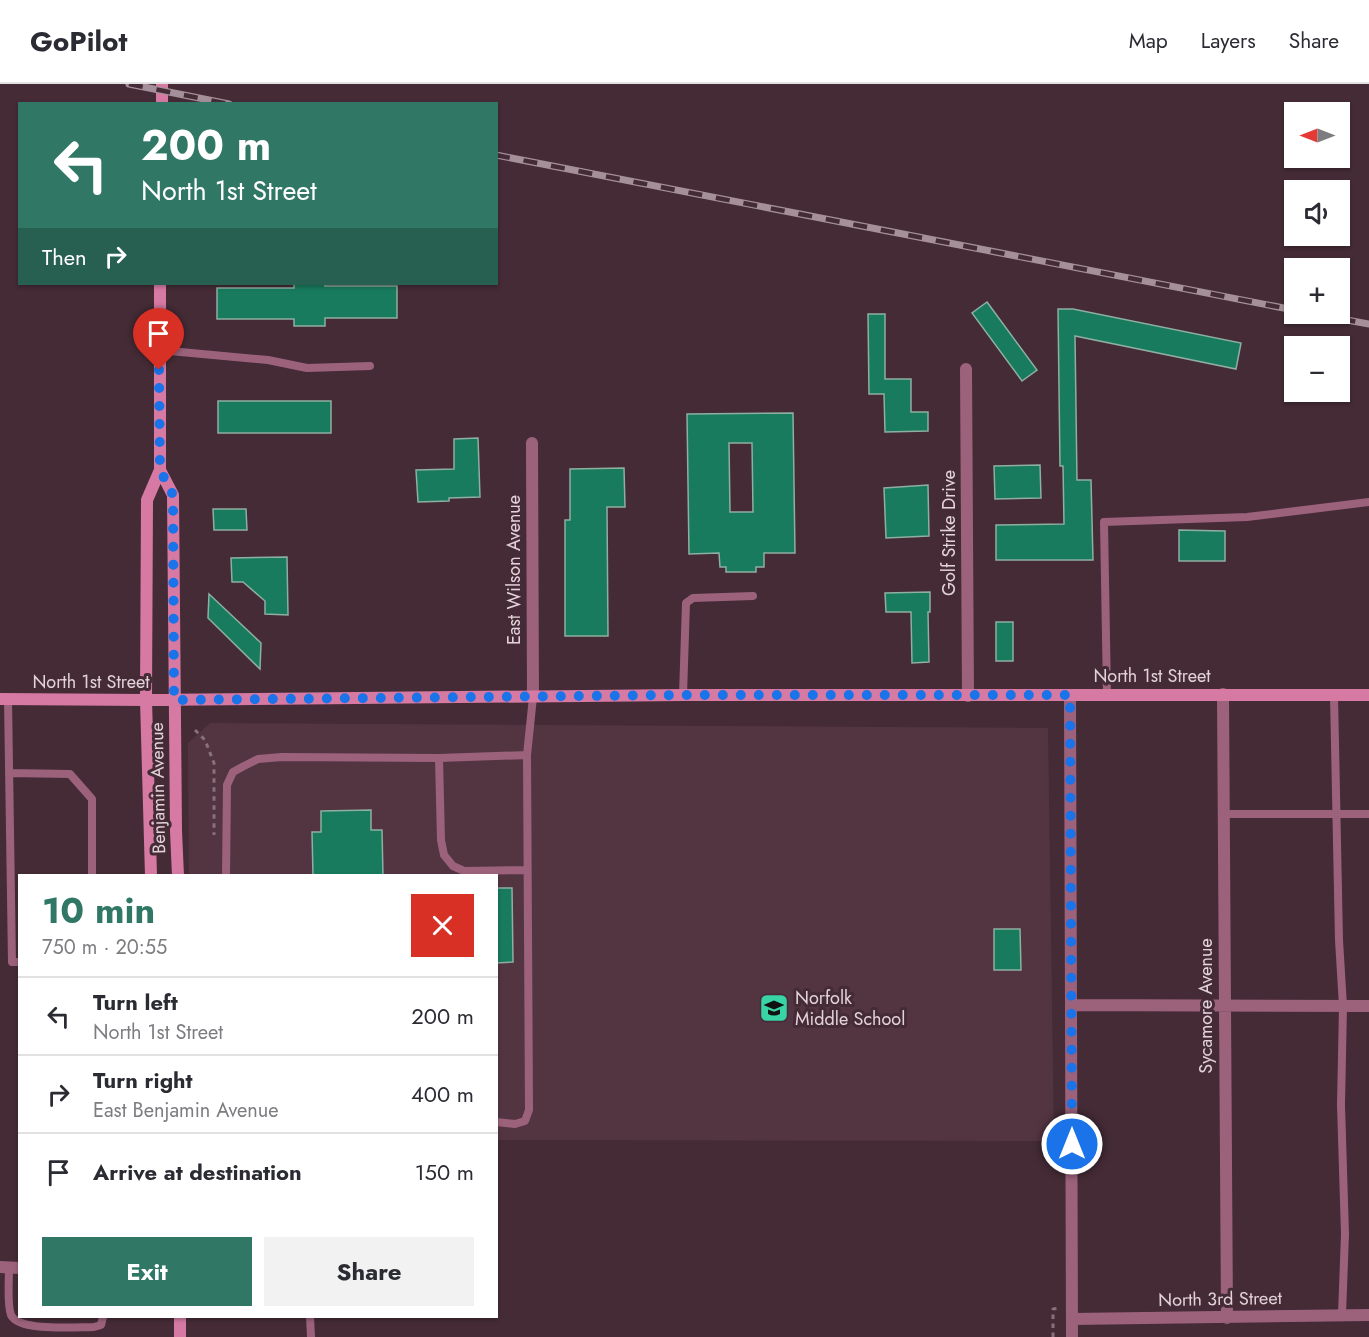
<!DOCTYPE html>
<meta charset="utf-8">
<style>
:root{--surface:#fff;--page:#f2f2f3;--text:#2b2b33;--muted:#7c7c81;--line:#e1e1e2;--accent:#317766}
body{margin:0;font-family:Jost,sans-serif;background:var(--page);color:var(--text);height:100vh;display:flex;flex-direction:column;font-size:22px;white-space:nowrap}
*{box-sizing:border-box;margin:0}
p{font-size:20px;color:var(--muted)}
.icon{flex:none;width:33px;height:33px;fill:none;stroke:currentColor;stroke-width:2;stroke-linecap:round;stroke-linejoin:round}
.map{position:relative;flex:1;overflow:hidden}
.sheet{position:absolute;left:18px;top:790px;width:480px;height:444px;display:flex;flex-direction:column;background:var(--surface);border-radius:0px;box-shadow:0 2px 4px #0004}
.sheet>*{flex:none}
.top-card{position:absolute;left:18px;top:18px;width:480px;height:183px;border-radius:0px;box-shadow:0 2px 4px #0004;background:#317766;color:#fff;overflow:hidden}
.needle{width:39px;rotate:270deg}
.buttons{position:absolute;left:1284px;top:18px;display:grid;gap:12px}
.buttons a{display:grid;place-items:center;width:66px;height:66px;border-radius:0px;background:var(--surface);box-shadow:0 2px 4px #0004;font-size:30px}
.pin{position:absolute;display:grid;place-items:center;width:51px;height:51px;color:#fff;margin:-62px -26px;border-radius:50% 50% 50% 0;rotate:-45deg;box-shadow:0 0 6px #0007}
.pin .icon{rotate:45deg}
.me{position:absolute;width:66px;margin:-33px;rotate:0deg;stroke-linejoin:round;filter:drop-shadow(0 0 4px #0008)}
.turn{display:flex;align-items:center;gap:21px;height:126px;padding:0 24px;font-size:27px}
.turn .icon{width:78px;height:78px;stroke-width:2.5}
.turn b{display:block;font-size:42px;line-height:51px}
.then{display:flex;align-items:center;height:57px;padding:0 24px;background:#0003;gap:12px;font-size:22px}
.round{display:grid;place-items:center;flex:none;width:63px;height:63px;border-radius:0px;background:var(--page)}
.overview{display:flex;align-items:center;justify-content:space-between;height:102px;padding:0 24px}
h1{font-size:36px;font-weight:700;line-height:45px;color:var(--accent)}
.primary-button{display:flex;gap:12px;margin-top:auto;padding:12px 24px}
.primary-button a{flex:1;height:69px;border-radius:0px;background:var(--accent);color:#fff;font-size:24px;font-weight:700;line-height:69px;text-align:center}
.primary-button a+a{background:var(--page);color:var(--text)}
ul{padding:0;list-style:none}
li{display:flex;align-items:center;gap:18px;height:78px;padding:0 24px;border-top:2px solid var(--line)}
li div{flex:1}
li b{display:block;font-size:22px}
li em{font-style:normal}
header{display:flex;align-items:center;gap:36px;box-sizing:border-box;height:84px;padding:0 30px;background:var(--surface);border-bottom:2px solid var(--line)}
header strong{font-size:28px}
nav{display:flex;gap:33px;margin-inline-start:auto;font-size:21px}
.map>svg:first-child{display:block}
.built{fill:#533542}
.building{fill:#187b5e;stroke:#8eafa1;stroke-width:1.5;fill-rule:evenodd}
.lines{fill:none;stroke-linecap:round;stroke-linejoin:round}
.path{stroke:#87717b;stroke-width:3;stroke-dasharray:4.5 4.5;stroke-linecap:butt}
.lane{stroke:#9c627c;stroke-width:8}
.street{stroke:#9c627c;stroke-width:12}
.secondary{stroke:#d67aa4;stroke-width:12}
.rail-casing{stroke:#a59099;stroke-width:7}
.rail{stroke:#442b36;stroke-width:4.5;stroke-dasharray:14;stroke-linecap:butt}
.route{stroke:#1a73e8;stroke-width:10;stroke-dasharray:0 18}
.labels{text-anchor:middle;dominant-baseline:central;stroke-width:6;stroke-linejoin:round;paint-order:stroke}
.street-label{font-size:18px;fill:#e3d2d9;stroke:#442b36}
.poi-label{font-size:18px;fill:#e3d2d9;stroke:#442b36;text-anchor:start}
</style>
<header>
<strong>GoPilot</strong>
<nav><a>Map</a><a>Layers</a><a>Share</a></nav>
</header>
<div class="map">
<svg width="1369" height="1253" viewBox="0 0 1369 1253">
<rect width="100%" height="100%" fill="#442b36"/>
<path class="built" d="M210 639 1048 644 1054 1057 497 1056 496 792H189L188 659Z"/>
<path class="building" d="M294 200H325V202H397V234H325V242H294V235H217V204H294Z
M987 218 1037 286 1022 297 972 229Z
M1058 225H1073L1241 259 1236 285 1075 252 1077 396H1091L1093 476H996V441L1064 440 1063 382H1060Z
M868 230H885V295H911V328H928V347L885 348 884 310H869Z
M218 317H331V349H218Z
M793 329 795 469H764V483H756V488H726V483H720L719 469 689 470 687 330ZM729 359H752L753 428H730Z
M478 354 480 413 449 414V417L418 418 416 386 454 385V355Z
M1040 381 1041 414 995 415 994 382Z
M624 384 625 423H607L608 552H565V436H570V385Z
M928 401 929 452 886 454 884 404Z
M213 425H246L247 446H214Z
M1179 446 1225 447V477H1179Z
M287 473 288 531 265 530V517L243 498H232L231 474Z
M930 508V528H928L929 578 912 579 911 528H886L885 509Z
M209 510 261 559 260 585 208 534Z
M996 538H1013V577H996Z
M371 726V746H382L383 792H313L312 748H321V727Z
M496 804H512L513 878 496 879Z
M994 845H1020L1021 886H994Z"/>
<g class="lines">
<path class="path" d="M195 646 205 656 214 679V751
M1053 1253V1225L1061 1224"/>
<path class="lane" d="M159 266 268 276 307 284 370 282
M683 611 686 519 693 514 753 512
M1107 611 1104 438 1247 433 1369 418
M1334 611 1339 856 1343 922 1341 1021 1345 1150 1342 1231
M8 615 12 878H20
M439 674 441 756 444 771 453 782 464 787 527 786
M9 689 70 690 92 715V792
M1223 730H1369
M226 792 227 701 233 688 244 682 258 675 282 673 439 674 527 671
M496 1038 515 1040 525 1037 529 1026 527 671 533 613
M9 1184C9 1196 7 1221 11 1231 19 1248 77 1243 94 1243L101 1241 103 1233
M310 1233 311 1253"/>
<path class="street" d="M966 285 968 612
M532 359 533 613
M1223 610 1227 1234
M1070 611 1072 1253
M1072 921 1369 922
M0 1183 20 1184
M1072 1235 1369 1231"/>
<path class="secondary" d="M162 20V0
M160 386 173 411 176 747 178 792
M0 615 146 616 683 611H1369
M151 792 146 616 147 416 160 386V200
M180 1233V1253"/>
<g class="rail-casing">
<path id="rail" d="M129 0 229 20
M496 71 1294 226
M1314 230 1369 240"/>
</g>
<use href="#rail" class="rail"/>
</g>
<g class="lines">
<path class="route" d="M159 286 160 386 173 411 174 616 683 611H1070L1072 1060"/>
</g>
<defs>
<g id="school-square" transform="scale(1.5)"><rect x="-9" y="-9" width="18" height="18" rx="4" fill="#39d4a5" stroke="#442b36"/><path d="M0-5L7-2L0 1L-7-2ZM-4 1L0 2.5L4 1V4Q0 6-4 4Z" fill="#111"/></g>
</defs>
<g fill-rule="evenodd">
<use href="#school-square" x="774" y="924"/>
</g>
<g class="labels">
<g class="street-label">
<text transform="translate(949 449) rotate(-90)">Golf Strike Drive</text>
<text transform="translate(514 486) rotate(-90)">East Wilson Avenue</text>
<text x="1152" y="592">North 1st Street</text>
<text x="91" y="598">North 1st Street</text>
<text transform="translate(158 704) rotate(-91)">Benjamin Avenue</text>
<text transform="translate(1206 922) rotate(-90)">Sycamore Avenue</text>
<text transform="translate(1220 1215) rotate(-1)">North 3rd Street</text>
</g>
<g class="poi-label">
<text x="795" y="914">Norfolk<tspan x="795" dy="21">Middle School</tspan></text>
</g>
</g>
</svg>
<div class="buttons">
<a><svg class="needle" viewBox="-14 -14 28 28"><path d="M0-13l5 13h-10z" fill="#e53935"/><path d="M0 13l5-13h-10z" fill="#7c7c81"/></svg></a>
<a><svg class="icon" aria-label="sound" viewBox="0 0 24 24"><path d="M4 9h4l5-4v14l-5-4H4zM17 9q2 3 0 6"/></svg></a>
<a>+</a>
<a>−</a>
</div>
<div class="pin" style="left:159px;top:286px;background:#d93025"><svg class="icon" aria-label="arrive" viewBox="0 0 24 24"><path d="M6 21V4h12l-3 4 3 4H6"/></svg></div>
<svg class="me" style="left:1072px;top:1060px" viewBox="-20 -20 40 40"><circle r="17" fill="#1a73e8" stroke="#fff" stroke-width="3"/><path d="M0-11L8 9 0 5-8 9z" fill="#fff"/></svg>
<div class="top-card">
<div class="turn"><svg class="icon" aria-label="left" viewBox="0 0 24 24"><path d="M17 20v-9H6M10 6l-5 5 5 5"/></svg><div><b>200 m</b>North 1st Street</div></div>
<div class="then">Then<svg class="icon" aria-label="right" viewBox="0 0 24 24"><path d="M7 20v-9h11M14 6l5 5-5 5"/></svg></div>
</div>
<section class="sheet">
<div class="overview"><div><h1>10 min</h1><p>750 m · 20:55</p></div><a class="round" style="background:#d93025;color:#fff"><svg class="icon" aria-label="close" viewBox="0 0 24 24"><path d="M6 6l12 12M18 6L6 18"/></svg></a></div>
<ul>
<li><svg class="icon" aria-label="left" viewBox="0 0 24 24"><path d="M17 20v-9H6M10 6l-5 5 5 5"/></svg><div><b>Turn left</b><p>North 1st Street</p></div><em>200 m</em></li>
<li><svg class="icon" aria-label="right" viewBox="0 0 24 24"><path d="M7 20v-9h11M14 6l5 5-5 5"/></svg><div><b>Turn right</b><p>East Benjamin Avenue</p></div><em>400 m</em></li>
<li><svg class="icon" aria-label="arrive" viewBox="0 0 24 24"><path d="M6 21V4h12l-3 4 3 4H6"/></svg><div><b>Arrive at destination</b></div><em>150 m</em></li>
</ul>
<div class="primary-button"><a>Exit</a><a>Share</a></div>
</section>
</div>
